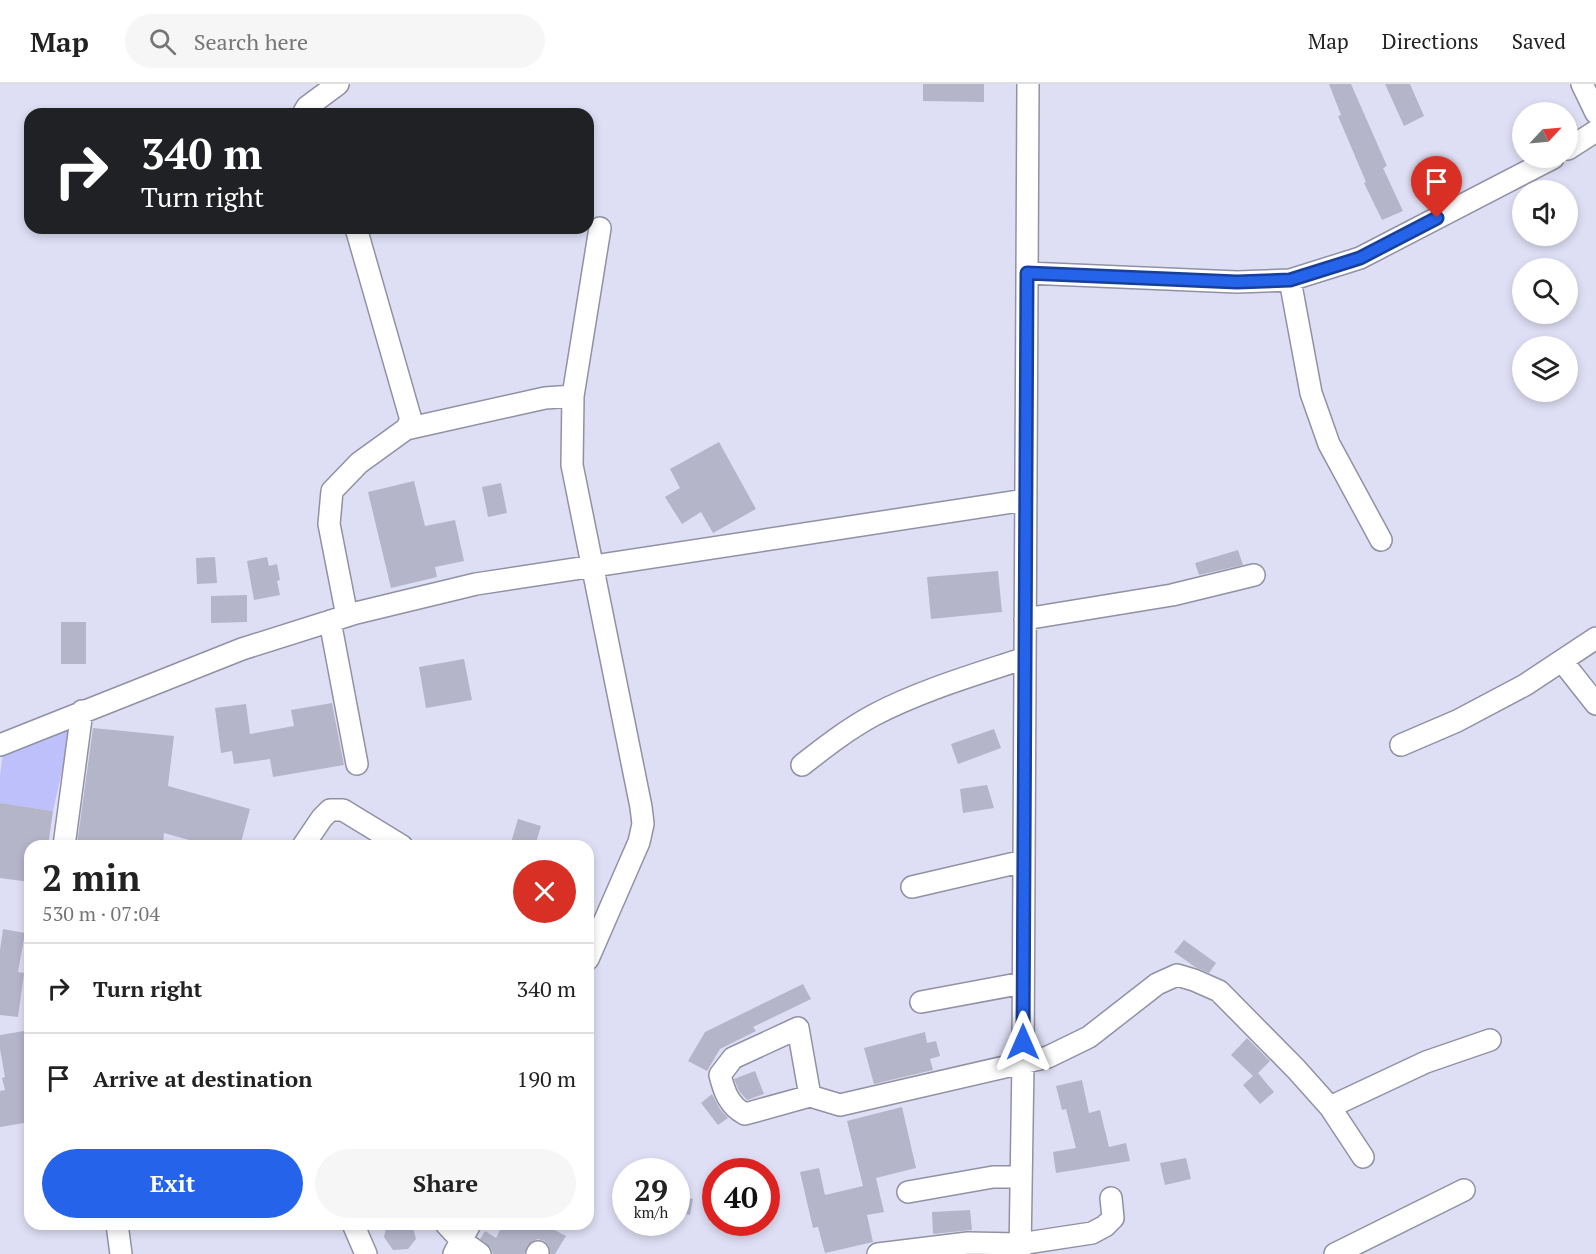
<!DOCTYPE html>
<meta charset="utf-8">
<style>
:root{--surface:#fff;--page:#f6f6f6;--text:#222;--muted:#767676;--line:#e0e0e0;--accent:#2563eb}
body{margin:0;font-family:"PT Serif",serif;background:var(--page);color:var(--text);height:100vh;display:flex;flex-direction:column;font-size:22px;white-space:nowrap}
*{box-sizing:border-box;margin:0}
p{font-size:20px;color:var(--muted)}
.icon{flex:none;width:33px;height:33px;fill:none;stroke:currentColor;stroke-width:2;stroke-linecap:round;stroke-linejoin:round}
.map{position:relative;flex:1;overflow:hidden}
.side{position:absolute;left:24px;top:756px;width:570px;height:390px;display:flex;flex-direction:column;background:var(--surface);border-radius:18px;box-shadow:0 3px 9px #0003}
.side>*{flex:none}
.banner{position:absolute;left:24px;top:24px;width:570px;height:126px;border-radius:18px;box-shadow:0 3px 9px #0003;background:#202124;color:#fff;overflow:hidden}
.needle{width:39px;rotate:64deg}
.tools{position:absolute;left:1512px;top:18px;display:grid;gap:12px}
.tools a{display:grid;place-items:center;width:66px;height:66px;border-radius:50%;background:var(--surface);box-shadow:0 3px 9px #0003;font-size:30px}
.speed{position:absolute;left:612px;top:1074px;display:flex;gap:12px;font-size:30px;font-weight:700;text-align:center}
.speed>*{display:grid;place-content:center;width:78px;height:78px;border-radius:50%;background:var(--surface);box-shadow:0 3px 9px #0003;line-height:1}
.speed small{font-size:15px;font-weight:400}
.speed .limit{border:9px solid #d22;background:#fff;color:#111}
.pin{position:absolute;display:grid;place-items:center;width:51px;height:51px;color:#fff;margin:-62px -26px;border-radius:50% 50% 50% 0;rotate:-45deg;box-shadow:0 0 6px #0007}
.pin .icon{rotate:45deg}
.me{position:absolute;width:66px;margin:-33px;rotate:0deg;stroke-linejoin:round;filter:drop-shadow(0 0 4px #0008)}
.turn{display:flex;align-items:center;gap:21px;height:126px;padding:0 18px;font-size:27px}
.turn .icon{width:78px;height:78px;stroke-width:2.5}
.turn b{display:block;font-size:42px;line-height:51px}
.round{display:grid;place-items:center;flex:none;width:63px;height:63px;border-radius:32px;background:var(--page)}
.headline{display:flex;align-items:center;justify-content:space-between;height:102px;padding:0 18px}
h1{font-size:36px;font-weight:600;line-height:45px}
.button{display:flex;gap:12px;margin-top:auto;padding:12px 18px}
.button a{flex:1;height:69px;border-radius:36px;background:var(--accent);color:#fff;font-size:24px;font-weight:600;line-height:69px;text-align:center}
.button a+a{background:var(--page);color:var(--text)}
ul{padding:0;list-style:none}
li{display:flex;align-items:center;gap:18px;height:90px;padding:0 18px;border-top:2px solid var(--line)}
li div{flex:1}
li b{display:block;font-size:22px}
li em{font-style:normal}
header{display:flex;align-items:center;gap:36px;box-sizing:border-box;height:84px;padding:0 30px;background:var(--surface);border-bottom:2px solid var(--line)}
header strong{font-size:28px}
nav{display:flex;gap:33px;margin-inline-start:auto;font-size:21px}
.search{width:420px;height:54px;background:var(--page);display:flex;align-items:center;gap:15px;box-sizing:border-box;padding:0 21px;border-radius:33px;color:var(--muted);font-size:22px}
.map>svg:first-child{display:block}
.green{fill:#bdc0fb}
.building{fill:#b4b5c9}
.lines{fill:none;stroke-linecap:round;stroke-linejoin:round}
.minor-casing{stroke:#9091a4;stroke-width:24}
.minor{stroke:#fff;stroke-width:21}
.route-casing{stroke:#184099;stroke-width:15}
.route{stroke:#2563eb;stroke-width:10}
</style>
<header>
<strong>Map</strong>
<div class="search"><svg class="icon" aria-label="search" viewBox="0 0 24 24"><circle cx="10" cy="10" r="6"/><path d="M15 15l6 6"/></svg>Search here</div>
<nav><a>Map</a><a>Directions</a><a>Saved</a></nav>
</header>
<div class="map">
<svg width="1596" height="1170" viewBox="0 0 1596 1170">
<rect width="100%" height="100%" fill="#dedff4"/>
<path class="green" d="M62 637 71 646 53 727 0 719V691L4 664Z"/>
<path class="building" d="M923 0H984V18L923 17Z
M1329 0H1351L1387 82 1383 84 1403 127 1382 136 1364 99 1366 98 1338 32 1341 31Z
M1385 0H1410L1424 32 1404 42Z
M719 358 756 425 713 449 701 428 682 440 665 413 680 404 670 385Z
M414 397 425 442 455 436 464 477 435 483 437 493 391 504 368 408Z
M501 399 507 429 488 433 482 403Z
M1238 466 1243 481 1199 491 1195 479Z
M215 473 217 499 197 500 196 474Z
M267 473 269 482 277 480 280 496 277 497 280 511 254 516 247 477Z
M998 487 1002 528 931 535 927 493Z
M247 511V538L211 539V512Z
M61 538H86V580H61Z
M464 575 472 616 426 624 419 583Z
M332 619 344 681 273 693 270 675 234 680 232 667 221 669 215 624 246 620 250 650 294 642 291 626Z
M93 644 174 652 168 702 250 725 240 762H211L164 749 163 762H96L77 760Z
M994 645 1001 664 958 680 951 660Z
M987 701 994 724 963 729 960 705Z
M0 719 53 727 48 762H30V798L0 794Z
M518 735 541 742 535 762H510Z
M3 845 25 849 18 888 24 889 18 933 0 931V866Z
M1184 856 1216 879 1209 889 1195 883 1174 868Z
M803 900 811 915 753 943 756 947 720 965 707 987 688 977 705 948Z
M30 946V1038L0 1043V1007L5 1006 2 994 5 993 0 965V951Z
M925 948 927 959 936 957 940 972 930 975 933 986 874 1000 864 964Z
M1247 954 1270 977 1258 989 1274 1008 1260 1020 1243 1001 1253 992 1231 971Z
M755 987 764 1010 747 1016 739 1007 734 995Z
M1082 996 1089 1029 1100 1026 1109 1063 1126 1059 1130 1077 1056 1089 1053 1068 1076 1064 1066 1025 1062 1026 1056 1002Z
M712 1010 720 1025 728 1034 718 1041 701 1019Z
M902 1023 916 1084 876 1094 884 1128 867 1131 873 1158 825 1169 818 1143 813 1144 800 1088 819 1084 825 1111 863 1102 847 1037Z
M1186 1074 1191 1095 1165 1101 1160 1079Z
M676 1112 693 1115 690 1131 676 1128Z
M970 1126 972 1146 933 1150 932 1128Z
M387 1140H412L416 1155 408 1165 393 1166 384 1153Z
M503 1140H543L566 1152 555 1170H550L549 1162 544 1157 538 1155 531 1158 524 1170H493L491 1164 480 1155 485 1147 496 1154Z"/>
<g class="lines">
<g class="minor-casing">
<path id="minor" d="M1582 0 1596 29
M303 30 307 23 338 0
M1568 65 1596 47
M1027 189 1237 198 1290 196 1360 174 1553 74
M1290 196 1311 309 1329 360 1381 456
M406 345 545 314 573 312
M347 532 329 440 332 407 359 379 406 345 411 336 356 144
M1025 535 1172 511 1254 491
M330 537 357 680
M1562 577 1596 620
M0 661 242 565 356 529 476 500 1026 416
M1401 661 1457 637 1525 601 1596 554
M802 681C825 663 848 645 874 631 922 606 974 591 1025 574
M64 762 82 627
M303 762 322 734 330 726H343L402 762
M912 803 1024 777
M588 875 639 758 643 740 641 723 572 381 573 312 600 144
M921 918 1023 899
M810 1012 745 1030C729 1022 724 1007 720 991L733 974 798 944 810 1012 840 1021 1048 973 1089 953 1157 900 1177 891 1194 896 1219 907 1296 985 1330 1023 1363 1073
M1330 1023 1426 978 1490 956
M908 1108 993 1093H1021
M117 1140 121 1170
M353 1140 366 1170
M446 1140 462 1157 480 1170
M454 1170 470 1140
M537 1170 538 1168
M878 1170 968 1159 1020 1160 1092 1149 1105 1142 1113 1134 1111 1114
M1020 1170 1023 977 1028 0
M1335 1170 1464 1106"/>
</g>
<use href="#minor" class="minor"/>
</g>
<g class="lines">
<g class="route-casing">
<path id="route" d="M1023 958 1027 189 1237 198 1290 196 1360 174 1437 134"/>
</g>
<use href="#route" class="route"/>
</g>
</svg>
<div class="tools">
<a><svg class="needle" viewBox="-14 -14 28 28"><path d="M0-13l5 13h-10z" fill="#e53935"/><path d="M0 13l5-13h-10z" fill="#767676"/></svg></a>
<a><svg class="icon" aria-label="sound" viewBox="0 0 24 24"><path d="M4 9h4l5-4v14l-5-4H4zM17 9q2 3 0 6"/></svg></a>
<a><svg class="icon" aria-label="search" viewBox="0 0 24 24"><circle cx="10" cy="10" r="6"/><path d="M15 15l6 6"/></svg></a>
<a><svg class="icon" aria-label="layers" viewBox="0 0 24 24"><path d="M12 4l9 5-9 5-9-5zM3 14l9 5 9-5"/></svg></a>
</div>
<div class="speed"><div>29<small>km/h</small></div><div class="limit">40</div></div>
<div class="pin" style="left:1437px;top:134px;background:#d93025"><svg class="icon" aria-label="arrive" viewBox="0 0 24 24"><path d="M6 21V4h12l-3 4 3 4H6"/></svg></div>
<svg class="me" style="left:1023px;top:958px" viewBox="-20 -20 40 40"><path d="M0-17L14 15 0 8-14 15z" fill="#2563eb" stroke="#fff" stroke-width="4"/></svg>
<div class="banner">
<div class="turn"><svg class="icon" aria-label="right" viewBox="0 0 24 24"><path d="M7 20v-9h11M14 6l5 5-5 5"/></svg><div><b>340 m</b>Turn right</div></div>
</div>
<section class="side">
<div class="headline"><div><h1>2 min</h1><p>530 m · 07:04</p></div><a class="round" style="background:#d93025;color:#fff"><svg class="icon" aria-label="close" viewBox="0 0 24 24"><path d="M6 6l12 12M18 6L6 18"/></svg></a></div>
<ul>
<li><svg class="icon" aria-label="right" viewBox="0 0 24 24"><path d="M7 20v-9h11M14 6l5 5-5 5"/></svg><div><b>Turn right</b></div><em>340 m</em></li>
<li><svg class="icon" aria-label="arrive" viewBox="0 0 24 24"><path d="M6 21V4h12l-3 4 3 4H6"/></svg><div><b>Arrive at destination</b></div><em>190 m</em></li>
</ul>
<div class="button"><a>Exit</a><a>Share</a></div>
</section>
</div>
